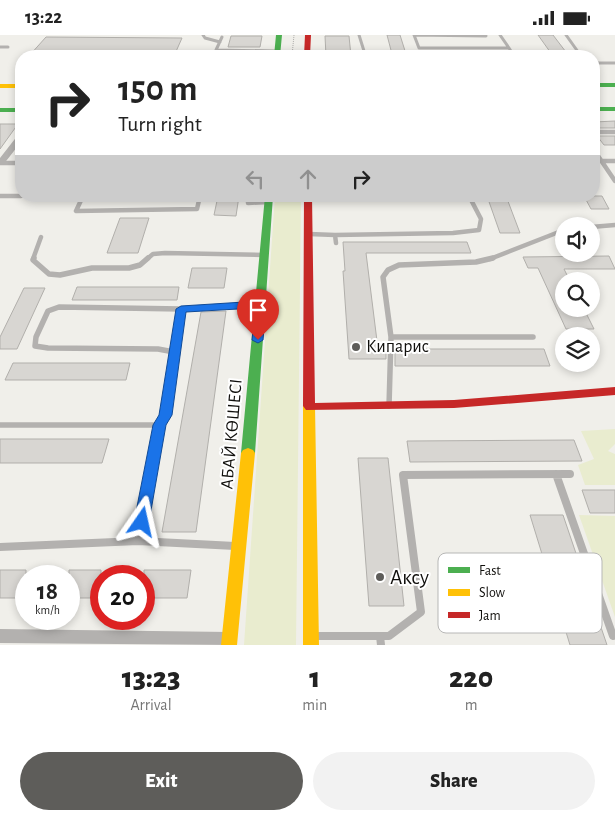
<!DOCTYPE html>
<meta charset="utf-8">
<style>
:root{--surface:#fff;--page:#f2f2f2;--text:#222;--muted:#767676;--accent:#5e5d5a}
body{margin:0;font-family:"Alegreya Sans",sans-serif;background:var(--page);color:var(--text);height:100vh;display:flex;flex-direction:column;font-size:19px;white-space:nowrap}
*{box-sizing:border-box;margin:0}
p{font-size:16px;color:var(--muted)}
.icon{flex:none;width:28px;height:28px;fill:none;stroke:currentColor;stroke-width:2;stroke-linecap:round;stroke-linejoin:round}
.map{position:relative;height:610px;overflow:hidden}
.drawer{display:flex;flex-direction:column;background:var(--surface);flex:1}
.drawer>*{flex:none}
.hud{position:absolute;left:15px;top:15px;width:585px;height:152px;border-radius:20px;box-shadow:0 2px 8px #0003;background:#fff;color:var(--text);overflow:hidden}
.controls{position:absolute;left:555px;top:182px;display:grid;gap:10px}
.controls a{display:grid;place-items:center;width:45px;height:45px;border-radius:50%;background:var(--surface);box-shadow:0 2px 8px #0003;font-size:25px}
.speed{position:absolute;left:15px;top:530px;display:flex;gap:10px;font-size:25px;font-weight:700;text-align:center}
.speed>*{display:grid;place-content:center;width:65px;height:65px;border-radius:50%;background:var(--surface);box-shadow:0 2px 8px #0003;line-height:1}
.speed small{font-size:12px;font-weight:400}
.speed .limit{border:8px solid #d22;background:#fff;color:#111}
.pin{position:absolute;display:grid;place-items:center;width:42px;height:42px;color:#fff;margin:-51px -21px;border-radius:50% 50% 50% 0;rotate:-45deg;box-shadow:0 0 5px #0007}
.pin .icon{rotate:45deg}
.me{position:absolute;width:55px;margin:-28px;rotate:11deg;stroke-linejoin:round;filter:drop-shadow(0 0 4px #0008)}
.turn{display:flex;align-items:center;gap:18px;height:105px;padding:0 20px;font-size:22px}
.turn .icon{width:65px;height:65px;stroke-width:2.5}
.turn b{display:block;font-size:35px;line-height:42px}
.lanes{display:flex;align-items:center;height:48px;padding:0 20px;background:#0003;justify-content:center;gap:25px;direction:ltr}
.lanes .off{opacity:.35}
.eta{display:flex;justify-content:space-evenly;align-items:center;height:85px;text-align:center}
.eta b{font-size:30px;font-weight:800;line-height:35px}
.button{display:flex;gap:10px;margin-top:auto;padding:10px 20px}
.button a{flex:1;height:58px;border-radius:30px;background:var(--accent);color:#fff;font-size:20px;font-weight:800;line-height:58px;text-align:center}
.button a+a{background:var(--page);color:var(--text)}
.status{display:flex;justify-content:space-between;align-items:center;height:35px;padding:0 25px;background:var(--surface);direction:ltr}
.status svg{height:14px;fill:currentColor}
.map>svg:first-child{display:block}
.green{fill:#e9eccf}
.building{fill:#d8d6d2;stroke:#b1afab}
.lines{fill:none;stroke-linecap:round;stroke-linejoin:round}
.path{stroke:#acaba9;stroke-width:1;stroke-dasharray:1 1;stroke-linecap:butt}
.lane-far3{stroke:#b3b1af;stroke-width:3}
.lane-far2{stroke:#b3b1af;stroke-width:4.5}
.lane-far1{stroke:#b3b1af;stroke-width:5.5}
.lane{stroke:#b3b1af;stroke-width:8}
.street{fill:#b3b1af;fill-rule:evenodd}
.fast{fill:#4caf50;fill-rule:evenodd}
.slow{fill:#ffc107;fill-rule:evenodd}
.jam{fill:#c62828;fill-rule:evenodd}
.route{fill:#1a73e8;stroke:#114b97}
.poi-dot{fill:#5e5d5a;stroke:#fff;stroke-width:2}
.labels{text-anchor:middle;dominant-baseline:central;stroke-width:4;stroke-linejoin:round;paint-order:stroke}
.poi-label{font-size:18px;fill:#100f0c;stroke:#fff;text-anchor:start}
.street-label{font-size:18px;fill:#100f0c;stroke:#fff}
.near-poi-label{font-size:21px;fill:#100f0c;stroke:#fff;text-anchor:start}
.key{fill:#fff;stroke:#b7b7b6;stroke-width:1}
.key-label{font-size:14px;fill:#100f0c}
</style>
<div class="status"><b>13:22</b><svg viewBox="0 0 49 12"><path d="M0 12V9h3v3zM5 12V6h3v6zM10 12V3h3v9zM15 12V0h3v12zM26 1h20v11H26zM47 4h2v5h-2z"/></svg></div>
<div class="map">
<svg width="615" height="610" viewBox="0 0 615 610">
<rect width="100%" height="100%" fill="#f0efea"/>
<path class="green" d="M275 161H301L296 610H244Z
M615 394V409L608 416 615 419V450H585L578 430 594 424 581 396Z
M579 480 615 481V582Z"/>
<path class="building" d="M387 0H400L406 19H392Z
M538 0H553L569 21H553Z
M231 1H262L260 12H228Z
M325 1H349L351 21H326Z
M46 2 182 3 174 21H29Z
M615 86V93H594V87Z
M0 89H18L0 114Z
M597 101H615V110H604Z
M218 161H239L236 181 214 180Z
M487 161H506L520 198H500Z
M584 161H602L609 174H591Z
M120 183H149L138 218H107Z
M343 207H467L471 218H366L378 314H386V324H349L343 236H345Z
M609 221 615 234H564L570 246H564V274H584L594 294H566L538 233H528L523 222Z
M192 233H227L224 253H188Z
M77 252H179L177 265H72Z
M24 253H45L17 314H0V302Z
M226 276 196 497H162L201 277Z
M395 314H544L550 331H395Z
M13 328H130L126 345H5Z
M0 404H109L102 428H0Z
M574 405 582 426 410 427 407 406Z
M358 423H388L404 571H369Z
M582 455H615V478H590Z
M530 480H563L607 610H570Z
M0 535H26V563H0Z
M69 535H101V563H69Z
M144 535H191L187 563H144Z"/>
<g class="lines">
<path class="path" d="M292 21 294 0"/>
<path class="lane-far3" d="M203 0 205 3 220 7
M359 0 364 16
M500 0 509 13
M566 0 581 21
M486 1 414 0 419 13H509L514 21
M222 2 216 15 277 16
M0 12H8
M594 28H615
M594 97H615"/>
<path class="lane-far2" d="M594 97H615
M594 115 615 146
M602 126H615
M0 128H21
M0 161H21
M83 161 76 176 197 174 200 161
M248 161V168L268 167
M591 192 615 190
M309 199 335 200 336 208
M335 200 453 198 479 195 481 184 469 161
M33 224 41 202
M147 224 153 219 165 218 264 220
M490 224 564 195"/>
<path class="lane-far1" d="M34 223 33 225 49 239 60 240 92 233H129L140 230 148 223
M391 302H533
M174 317 158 314 48 313 35 311 36 302 48 276 59 272 181 274
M389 371 391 302 383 242 388 235 399 230 476 227 493 223
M0 390H160
M160 391 166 380 181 274 260 269"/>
<path class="lane" d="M556 439 613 601
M138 506 160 390
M0 512 138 506 235 511
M315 601H389L421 577 403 440 570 439
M380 601 381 610"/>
<path class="street" d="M18 100H21V107L3 130H0V123Z
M0 594 229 597 235 599 237 604 233 610 0 608Z"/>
<path class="fast" d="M276 0H282L280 21H274Z
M594 48H615V52H594Z
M594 72H615V76H594Z
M0 73H21V77H0Z
M265 161H273L255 418 253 421H243L241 418Z"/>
<path class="slow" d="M0 49H21V53H0Z
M309 367 313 368 315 371 319 610H303V371L305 368Z
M248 413 253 415 255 418 237 610H221L241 418 243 415Z"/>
<path class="jam" d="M305 0H311L310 21H304Z
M304 161H312L315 368 454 365 615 352V360L454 373 306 375 303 371Z"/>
</g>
<path class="route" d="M260 266 266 269 263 305 258 308 252 305 255 273 186 277 172 380 166 390 149 487 147 491 142 492 136 491 134 487 153 390 159 380 176 274 181 271Z"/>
<g class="poi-dot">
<circle cx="356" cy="312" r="5"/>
<circle cx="380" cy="542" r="5"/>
</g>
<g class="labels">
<g class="poi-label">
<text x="366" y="312">Кипарис</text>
</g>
<g class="street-label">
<text transform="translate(232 399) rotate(-85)">АБАЙ КӨШЕСІ</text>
</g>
<g class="near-poi-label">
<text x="390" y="542">Аксу</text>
</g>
</g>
<rect x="438" y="518" width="164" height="80" rx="8" class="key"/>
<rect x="448" y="532" width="22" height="6" fill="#4caf50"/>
<rect x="448" y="554" width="22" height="7" fill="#ffc107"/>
<rect x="448" y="577" width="22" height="6" fill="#c62828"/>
<g class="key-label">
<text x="479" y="540">Fast</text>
<text x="479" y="562">Slow</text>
<text x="479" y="585">Jam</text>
</g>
</svg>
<div class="controls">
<a><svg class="icon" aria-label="sound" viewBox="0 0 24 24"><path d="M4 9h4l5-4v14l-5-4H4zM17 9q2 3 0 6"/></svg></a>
<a><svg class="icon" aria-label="search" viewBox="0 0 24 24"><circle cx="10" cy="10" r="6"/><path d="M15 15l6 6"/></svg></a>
<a><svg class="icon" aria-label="layers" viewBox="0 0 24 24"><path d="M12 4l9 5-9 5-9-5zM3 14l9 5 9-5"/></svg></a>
</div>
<div class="speed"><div>18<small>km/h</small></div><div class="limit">20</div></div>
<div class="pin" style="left:258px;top:305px;background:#d93025"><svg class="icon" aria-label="arrive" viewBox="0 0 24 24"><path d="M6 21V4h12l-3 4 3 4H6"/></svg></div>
<svg class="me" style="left:142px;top:487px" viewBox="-20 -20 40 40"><path d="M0-17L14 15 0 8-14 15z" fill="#1a73e8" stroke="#fff" stroke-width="4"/></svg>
<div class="hud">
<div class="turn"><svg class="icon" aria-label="right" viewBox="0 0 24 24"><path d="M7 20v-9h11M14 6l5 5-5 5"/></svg><div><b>150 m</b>Turn right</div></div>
<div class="lanes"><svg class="icon off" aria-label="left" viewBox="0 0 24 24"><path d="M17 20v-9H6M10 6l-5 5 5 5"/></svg><svg class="icon off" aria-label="ahead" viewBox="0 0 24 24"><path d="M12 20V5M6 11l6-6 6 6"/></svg><svg class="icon" aria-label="right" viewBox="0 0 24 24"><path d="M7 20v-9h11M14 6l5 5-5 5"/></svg></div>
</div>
</div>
<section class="drawer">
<div class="eta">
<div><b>13:23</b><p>Arrival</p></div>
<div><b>1</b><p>min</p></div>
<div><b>220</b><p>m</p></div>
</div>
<div class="button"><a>Exit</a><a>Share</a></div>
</section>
